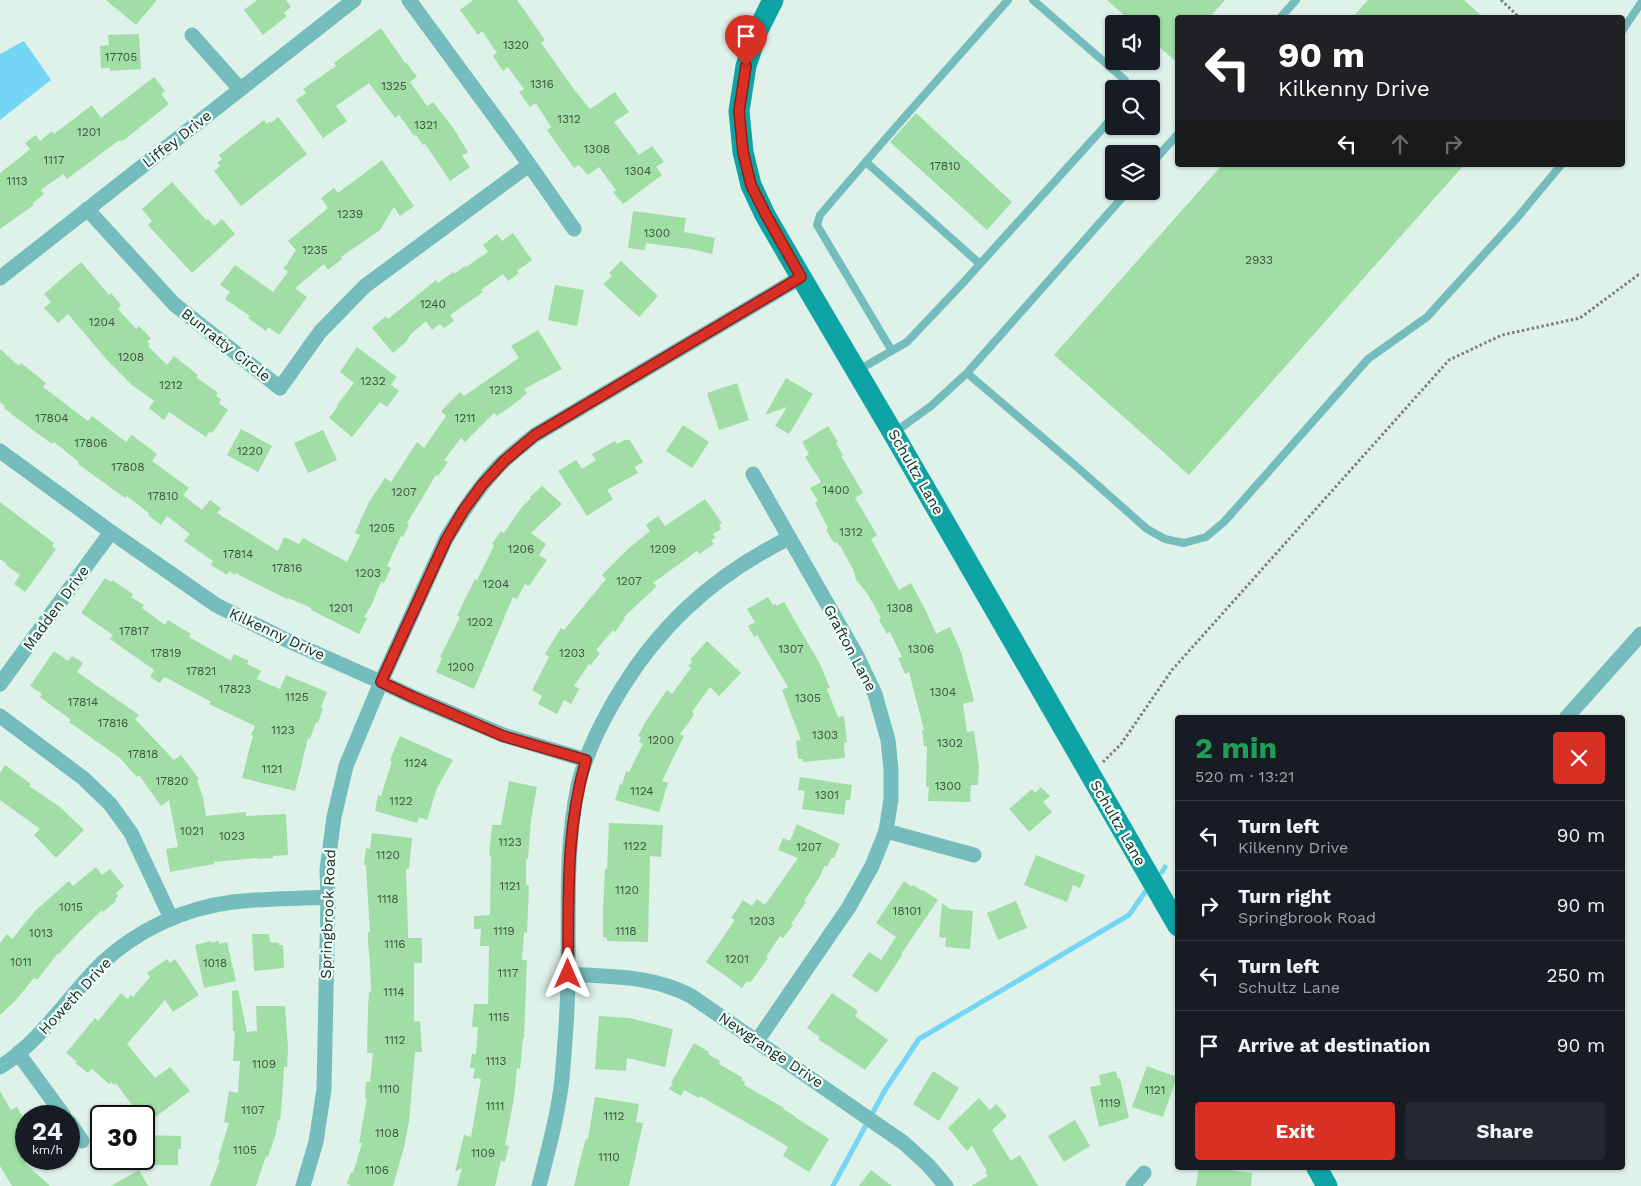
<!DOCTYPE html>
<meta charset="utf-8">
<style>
:root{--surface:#171b24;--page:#242831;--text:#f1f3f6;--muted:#9ea1a6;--line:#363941;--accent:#d93025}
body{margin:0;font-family:"Work Sans",sans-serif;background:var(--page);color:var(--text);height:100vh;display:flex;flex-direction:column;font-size:19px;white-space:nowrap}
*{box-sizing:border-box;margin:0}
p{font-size:16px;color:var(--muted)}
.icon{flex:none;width:28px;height:28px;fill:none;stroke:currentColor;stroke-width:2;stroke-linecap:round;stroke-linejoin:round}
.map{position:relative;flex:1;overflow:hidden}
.sheet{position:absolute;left:1175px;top:715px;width:450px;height:455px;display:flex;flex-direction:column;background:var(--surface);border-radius:5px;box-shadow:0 1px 4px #0004}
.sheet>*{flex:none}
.top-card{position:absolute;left:1175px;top:15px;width:450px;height:152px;border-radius:5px;box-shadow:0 1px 4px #0004;background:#202124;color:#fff;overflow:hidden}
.tools{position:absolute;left:1105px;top:15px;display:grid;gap:10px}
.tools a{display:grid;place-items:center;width:55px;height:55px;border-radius:5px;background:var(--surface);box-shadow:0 1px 4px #0004;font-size:25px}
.speed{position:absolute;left:15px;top:1105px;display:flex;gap:10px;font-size:25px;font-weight:700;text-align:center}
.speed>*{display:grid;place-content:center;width:65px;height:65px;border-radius:50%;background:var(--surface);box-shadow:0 1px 4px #0004;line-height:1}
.speed small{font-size:12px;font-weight:400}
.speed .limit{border:2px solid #111;border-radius:8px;background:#fff;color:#111}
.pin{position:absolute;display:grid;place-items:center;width:42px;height:42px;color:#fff;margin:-51px -21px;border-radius:50% 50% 50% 0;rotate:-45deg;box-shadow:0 0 5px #0007}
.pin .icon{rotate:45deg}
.me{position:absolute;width:55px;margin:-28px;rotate:0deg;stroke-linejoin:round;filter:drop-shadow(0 0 4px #0008)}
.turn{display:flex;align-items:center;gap:18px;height:105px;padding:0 20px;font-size:22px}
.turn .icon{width:65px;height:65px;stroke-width:2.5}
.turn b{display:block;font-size:35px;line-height:42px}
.lanes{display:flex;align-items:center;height:48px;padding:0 20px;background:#0003;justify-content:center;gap:25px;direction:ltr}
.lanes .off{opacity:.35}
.round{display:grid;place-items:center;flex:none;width:52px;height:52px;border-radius:5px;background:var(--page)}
.overview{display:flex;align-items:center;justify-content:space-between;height:85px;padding:0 20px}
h1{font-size:30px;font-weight:700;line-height:38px;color:#1e9e55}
.button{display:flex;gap:10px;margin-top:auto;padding:10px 20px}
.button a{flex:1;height:58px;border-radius:5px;background:var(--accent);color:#fff;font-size:20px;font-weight:700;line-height:58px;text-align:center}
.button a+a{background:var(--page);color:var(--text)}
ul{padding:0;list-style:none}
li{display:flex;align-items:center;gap:15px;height:70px;padding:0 20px;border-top:1px solid var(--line)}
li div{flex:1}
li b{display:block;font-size:19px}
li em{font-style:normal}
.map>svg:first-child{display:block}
.water{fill:#74d6f4}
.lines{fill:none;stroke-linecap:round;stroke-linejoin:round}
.stream{stroke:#74d6f4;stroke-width:5}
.building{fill:#a0dea5}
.path{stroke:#76837e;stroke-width:3;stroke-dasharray:2.5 2.5;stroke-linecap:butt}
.lane{stroke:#75bdbd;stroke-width:8}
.street{stroke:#75bdbd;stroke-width:15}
.secondary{stroke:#0ea4a5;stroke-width:21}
.route-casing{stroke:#8d1f18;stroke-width:12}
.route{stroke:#d93025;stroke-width:9}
.labels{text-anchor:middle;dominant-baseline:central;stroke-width:4.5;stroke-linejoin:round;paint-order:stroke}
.number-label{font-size:12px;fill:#405544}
.street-label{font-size:15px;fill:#202724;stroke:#ebfff8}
</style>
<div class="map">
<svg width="1641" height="1186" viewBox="0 0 1641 1186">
<rect width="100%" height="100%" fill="#def2ea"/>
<path class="water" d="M24 41 51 80 0 120V54Z"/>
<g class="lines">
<path class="stream" d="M1162 872 1165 867
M833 1186 885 1090 919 1039 1129 915 1145 892"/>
</g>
<path class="building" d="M106 0H157L136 25Z
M257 0H286L291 7 284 13 287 16 263 35 244 10Z
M473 0H517L545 40 541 43 576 92 590 109 615 92 629 112 614 122 639 155 652 146 664 162 656 167 662 175 623 204 613 192 616 190 599 167 588 175 579 165 574 168 547 130 551 127 536 103 530 107 519 92 524 89 508 67 503 71 493 56 497 53 482 31 478 35 460 10Z
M1107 0H1225L1209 18H1178V63L1151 40V24H1134Z
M1368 0H1464L1484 18H1352Z
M381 28 405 63 406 62 417 77 410 82 427 106 433 102 454 129 468 152 462 156 470 167 450 181 425 144 423 145 416 135 414 136 399 115 395 118 369 83 336 106 347 121 323 138 296 100 306 93 303 89 336 66 334 63Z
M139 34 141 69 110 71V68H101L100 46 109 45 108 35Z
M154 77 165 91 161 94 169 104 124 140 118 141 67 179 63 174 41 190 44 194 32 204 34 205 0 229V173L28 151 30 149 25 143 36 135 40 141 52 131 54 134 92 105 101 118Z
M916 113 1012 202 987 230 890 142Z
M278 117 307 154 241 206 214 171 220 166 217 163 222 159 219 155 264 120 267 124 270 121 271 123Z
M382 160 414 206 400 216 394 207 380 230 341 257 342 259 328 270 324 264 295 288 307 297 279 335 268 327 266 331 248 318 250 316 225 299 230 292 220 285 235 265 273 292 288 272 283 268 287 264 296 250 288 241 328 208 321 198 334 188 338 193Z
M1222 165H1464L1189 475 1054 355Z
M172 182 206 220 208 219 214 226 222 219 235 234 192 273 148 225 152 221 142 209Z
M633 211 686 218 684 232 715 238 712 254 691 249 646 243 645 250 628 248Z
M513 233 532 260 517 271 519 273 508 281 503 274 481 290 483 292 450 315 454 321 444 328 440 324 432 330 426 321 411 334 406 342 393 353 372 328 386 316 388 319 436 280 438 283 453 272 454 274 465 266 466 267 488 252 483 245 497 234 502 241Z
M621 261 658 296 639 317 603 284 612 276 609 273Z
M81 262 109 295 111 293 121 305 118 309 136 329 139 326 151 338 147 342 150 344 148 346 167 365 174 356 198 375 196 377 218 393 216 396 221 399 219 403 228 410 212 433 210 431 206 437 169 412 164 420 149 408 154 401 132 385 107 360 68 314 58 323 44 308 51 302 44 294Z
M555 285 584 290 577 326 548 320Z
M538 330 562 369 524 389 527 393 518 401 497 416 494 413 465 442 461 438 444 460 448 462 438 476 436 475 407 523 409 524 403 537 401 536 387 566 391 568 384 583 381 582 371 606 364 617 367 618 359 634 311 610V608L288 598 287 599 235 573V575L229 571 227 575 211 565 213 561 184 541 190 534 167 516 161 525 148 515 149 513 127 496 125 498 78 464 79 462 54 442 52 444 18 419 4 408 5 406 0 402V349L19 366 21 363 46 383 43 387 88 421 92 416 126 442 132 435 157 454 152 461 189 488 183 495 202 510 210 500 221 508 217 513 278 551 284 537 299 544 303 538 347 562 360 535 355 533 369 502 385 478 391 482 417 442 424 448 446 416 441 411 460 392 464 396 519 358 511 346Z
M357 347 397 377 391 385 399 391 387 407 380 402 352 437 329 418 338 406 337 405 354 383 340 372Z
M786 378 813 394 789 434 775 426 787 407 765 415Z
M737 383 749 420 719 430 707 393Z
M683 425 709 442 692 468 666 451Z
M828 426 838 442 836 443 843 455 841 456 863 493 855 498 877 535 871 539 899 590 911 583 926 611 936 634 950 627 961 652 974 701 963 704 967 732 974 731 979 767 978 785H971L970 802 928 801 929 787H926L927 746H924L922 730H924L909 672 905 674 898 658 902 657 890 632 887 634 879 620 881 618 867 593 856 580 853 569 840 546H839L837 542 834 543 826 530 828 528 815 503 818 501 810 488 821 482 805 457 809 454 802 442Z
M241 429 272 446 258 472 227 455Z
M323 430 337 460 308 473 294 443Z
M625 440H630L643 462 635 467 638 473 607 490 613 499 587 516 558 471 576 460 582 469 596 460 592 454 615 441 617 444Z
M542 486 562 504 531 533 546 544 539 555 547 560 529 586 525 584 517 599 513 597 474 689 436 672 442 658 440 657 460 617 457 616 463 603 475 579 477 580 494 546 492 544 501 531 504 533 521 508 531 498 530 497Z
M705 499 722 523 719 525 721 529 713 534 715 538 711 540 714 544 699 554 697 551 653 583 657 586 624 617 625 618 615 632 613 630 596 650 600 653 591 665 589 664 574 686 579 689 571 704 564 700 557 714 538 704 542 696 532 690 549 657 545 654 561 628 564 630 606 579 602 575 629 548 650 531 646 525 658 516 665 526Z
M0 502 54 543 52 546 56 549 25 592 14 584 20 575 6 565 7 564 0 559Z
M105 578 111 582 112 580 133 594 131 597 144 605 142 608 165 625 168 620 191 634 189 637 231 661 234 654 249 661 247 664 261 671 257 679 280 689 286 675 327 692 321 707 323 708 318 723 316 722 310 739 308 738 295 791 242 778 253 735H251L255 726 209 704 211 702 169 679 164 677 160 683 150 677 154 670 110 639 113 635 81 613Z
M768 597 773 605 775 604 777 606 784 602 820 664 830 688 827 689 838 717 844 716 847 742 844 743 845 758 802 762 803 759H798L796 741 801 740 782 690 788 687 757 635 754 637 748 626 755 622 747 609Z
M707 641 741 673 719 696 710 687 692 712 694 715 680 734 684 736 662 781 668 783 659 812 615 800 620 784 622 785 626 771 629 772 643 744 639 742 641 737 638 736 646 721 667 690 672 694 691 668 688 666 692 662 690 660Z
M54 651 68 661 72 656 83 663 77 672 139 715 135 719 174 760 181 755 199 779 197 780 203 797 206 816 246 812V816L286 814 288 855 273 856V858L257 859V858L214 862V864L170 872 166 849 178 847 169 800 161 806 139 775 137 777 120 758 69 722 71 720 40 697 42 694 30 686Z
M400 736 453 760 437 788 427 820 419 817 417 823 375 811 378 795 381 796 392 761H390L393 753Z
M5 765 31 784 29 786 60 807 84 830 56 858 34 835 40 829 0 800V773Z
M800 777 852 785 850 800H846L844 815 802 809 805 791 798 790Z
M509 781 537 787 531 820 528 859H526V885H529L527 933 524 932 522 960H527L524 1038H523L520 1069 517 1068 514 1098 505 1145 509 1146 505 1162 501 1161 495 1186H457L462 1168 455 1172 464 1135 471 1137 481 1079 473 1078 475 1068H470L472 1054H476L478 1027H472L474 1004H488L489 946H480L481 929H474V916L490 915 491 856 489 855 492 825H501Z
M1041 787 1050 796 1043 802 1052 812 1029 832 1009 809 1032 789 1035 793Z
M609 823 663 825 661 857 650 856 648 942 607 941V938L603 937V910L605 869H607Z
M797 824 840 844 834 858 832 857 827 867 825 865 819 878 804 901 806 902 791 924 793 925 783 938 780 936 766 957 768 958 750 983 747 981 742 988 706 962 735 920 731 918 743 900 752 906 757 899 765 905 798 858 778 850 783 838 790 841Z
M372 833 412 838 409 869H406L408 932V938H422V963H414V1022L420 1021 422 1052H415L409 1122 404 1147 393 1186H350V1185L347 1184 351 1172 353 1173 362 1143H359L367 1098H365L366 1082H370L373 1053H367L368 1007 369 992H371L370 963 368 944V932H370L366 865H364L366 848 370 849Z
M1036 855 1085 875 1080 888 1073 885 1067 902 1024 885Z
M96 867 102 875 110 869 124 886 116 893 118 896 115 899 116 901 103 912 102 910 77 934 59 954 58 953 37 980 34 978 15 1001 0 1015V943L7 934 12 939 36 910 69 881 73 886Z
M904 881 912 887 913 885 922 891 923 890 938 900 901 954 902 955 877 993 852 976 869 952 881 960 896 937 876 923Z
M1016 901 1027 928 998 940 987 913Z
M942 903 950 909 973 911 970 949 945 947 946 938 939 937Z
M252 934H269L270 942 279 943V945H283L284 968 254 971Z
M211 941V943L219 941V944L227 942 236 981 204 988 195 945Z
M167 959 170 963 175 959 199 995 173 1012 165 1000 127 1044 155 1078 170 1067 190 1091 146 1124 144 1121V1116H140L116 1083 115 1085 111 1082 109 1084 92 1069 88 1073 75 1063 77 1062 66 1053 95 1018 98 1021 121 993 128 999 130 995 133 997 150 977 147 973Z
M238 990 247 1032 257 1031 256 1006H285L288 1048 287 1067H284L282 1099 280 1121 278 1120 276 1133 268 1157 266 1156 256 1186H210L220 1160 218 1159 229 1123 224 1122 229 1091 238 1093 240 1061H233L235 1031H233L232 991Z
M832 993 858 1011 855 1016 888 1040 865 1070 818 1039 820 1037 807 1028Z
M599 1016 630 1018 673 1029 665 1067 627 1058 626 1071 595 1069Z
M694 1043 709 1052 708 1054 720 1061 719 1064 743 1078 741 1080 745 1082 744 1085 784 1108 783 1109 795 1116V1117L829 1139 809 1172 783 1156 788 1147 772 1137 700 1096 699 1098 684 1090 681 1096 669 1089 673 1083H671Z
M1147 1066 1177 1077 1163 1117 1132 1107Z
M933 1071 959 1088 939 1121 913 1104Z
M1116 1071 1118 1079 1120 1078 1129 1118 1099 1127 1090 1087 1101 1085 1099 1075Z
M0 1091 11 1110 17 1107 25 1121 15 1127 26 1147V1164L50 1186H12L0 1166Z
M595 1097 639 1104 636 1122 643 1123 629 1186H574L582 1153 586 1139H588Z
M979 1098 990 1110 996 1104 1007 1116 992 1130 1011 1161 1020 1155 1038 1186H971L988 1176 985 1172 987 1171 972 1146 967 1151 948 1128Z
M1075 1120 1090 1146 1064 1162 1048 1136Z
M144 1135 181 1136V1149H178V1165H144Z
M1199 1168H1212L1252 1173 1251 1186H1196Z
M139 1170 148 1186H111Z
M871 1170 892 1186H859Z"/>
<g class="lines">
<path class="path" d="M1501 0 1520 18
M1103 762 1121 744 1172 670 1449 360 1502 335 1580 318 1638 275 1641 276"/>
<path class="lane" d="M1033 0 1125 80 1127 89
M1280 18 1296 0
M1622 31 1641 3
M866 162 980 264
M1151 164 1178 134
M892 351 817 225 820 215 887 137 1008 0
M857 371 907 342 961 285 1114 116
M967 373 1077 467 1147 529 1165 539 1184 543 1206 537 1224 522 1368 359 1427 317 1517 218 1561 165
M895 432 931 406 967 373 1128 191"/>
<path class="street" d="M409 0 519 150 574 229
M192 35 240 89
M87 209 174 304 280 388 320 332 365 286 529 165
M0 278 354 0
M0 451 111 532 216 605 284 639 381 682 413 697 503 735 586 760
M753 474 857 656 875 694 888 740 891 769V799L886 831 872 866 849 907 757 1041
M0 684 111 532
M0 716 83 778 110 804 131 833 171 918
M1566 718 1641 634
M886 831 974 855
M568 974C612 977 651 975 691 996L904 1143 928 1165 946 1186
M18 1053 64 1116
M0 1067C41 1041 67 998 101 964 137 930 184 908 233 902 263 898 298 899 328 897
M69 1122 82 1141
M303 1186 316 1142 324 1089 328 897 327 870 334 817 346 766 381 682 446 539C463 511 481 483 505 460 515 451 525 443 535 435L801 277
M539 1186C548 1151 558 1115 562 1079 565 1044 568 1009 568 974 569 911 565 848 578 786 585 756 598 729 613 703 656 628 711 577 789 538
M1133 1186 1144 1173"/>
<path class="secondary" d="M773 0 758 30 746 66 739 111 743 152 751 185 765 215 801 277 893 433 1178 926
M1317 1168 1327 1186"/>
</g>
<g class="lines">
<g class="route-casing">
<path id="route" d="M568 974C569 900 565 832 586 760L503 736 413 697 381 682 446 540 463 511 482 485 504 461 535 435 801 277 766 215 751 185 743 152 739 111 746 66"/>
</g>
<use href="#route" class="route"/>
</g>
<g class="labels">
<g class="number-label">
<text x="516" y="45">1320</text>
<text x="121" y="57">17705</text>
<text x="542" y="84">1316</text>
<text x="394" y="86">1325</text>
<text x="569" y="119">1312</text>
<text x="426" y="125">1321</text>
<text x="89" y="132">1201</text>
<text x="597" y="149">1308</text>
<text x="54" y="160">1117</text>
<text x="945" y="166">17810</text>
<text x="638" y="171">1304</text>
<text x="17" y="181">1113</text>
<text x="350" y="214">1239</text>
<text x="657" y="233">1300</text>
<text x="315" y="250">1235</text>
<text x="1259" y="260">2933</text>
<text x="433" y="304">1240</text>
<text x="102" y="322">1204</text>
<text x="131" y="357">1208</text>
<text x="373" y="381">1232</text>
<text x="171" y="385">1212</text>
<text x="501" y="390">1213</text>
<text x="52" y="418">17804</text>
<text x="465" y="418">1211</text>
<text x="91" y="443">17806</text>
<text x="250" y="451">1220</text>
<text x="128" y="467">17808</text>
<text x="836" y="490">1400</text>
<text x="404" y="492">1207</text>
<text x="163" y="496">17810</text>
<text x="382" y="528">1205</text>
<text x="851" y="532">1312</text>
<text x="521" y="549">1206</text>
<text x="663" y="549">1209</text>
<text x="238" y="554">17814</text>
<text x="287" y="568">17816</text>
<text x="368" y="573">1203</text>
<text x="629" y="581">1207</text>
<text x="496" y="584">1204</text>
<text x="341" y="608">1201</text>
<text x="900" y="608">1308</text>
<text x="480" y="622">1202</text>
<text x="134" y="631">17817</text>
<text x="791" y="649">1307</text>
<text x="921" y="649">1306</text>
<text x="166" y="653">17819</text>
<text x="572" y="653">1203</text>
<text x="461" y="667">1200</text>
<text x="201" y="671">17821</text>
<text x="235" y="689">17823</text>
<text x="943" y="692">1304</text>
<text x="297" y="697">1125</text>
<text x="808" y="698">1305</text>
<text x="83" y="702">17814</text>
<text x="113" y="723">17816</text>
<text x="283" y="730">1123</text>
<text x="825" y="735">1303</text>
<text x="661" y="740">1200</text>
<text x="950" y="743">1302</text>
<text x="143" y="754">17818</text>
<text x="416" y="763">1124</text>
<text x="272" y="769">1121</text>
<text x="172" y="781">17820</text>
<text x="948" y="786">1300</text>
<text x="642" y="791">1124</text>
<text x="827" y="795">1301</text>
<text x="401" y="801">1122</text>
<text x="192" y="831">1021</text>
<text x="232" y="836">1023</text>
<text x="510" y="842">1123</text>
<text x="635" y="846">1122</text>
<text x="809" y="847">1207</text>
<text x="388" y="855">1120</text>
<text x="510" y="886">1121</text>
<text x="627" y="890">1120</text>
<text x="388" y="899">1118</text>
<text x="71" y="907">1015</text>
<text x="907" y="911">18101</text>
<text x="762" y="921">1203</text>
<text x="504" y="931">1119</text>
<text x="626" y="931">1118</text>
<text x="41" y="933">1013</text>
<text x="395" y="944">1116</text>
<text x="737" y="959">1201</text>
<text x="21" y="962">1011</text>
<text x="215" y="963">1018</text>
<text x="508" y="973">1117</text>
<text x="394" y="992">1114</text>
<text x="499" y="1017">1115</text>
<text x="395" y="1040">1112</text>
<text x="496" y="1061">1113</text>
<text x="264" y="1064">1109</text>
<text x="389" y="1089">1110</text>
<text x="1155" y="1090">1121</text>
<text x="1110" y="1103">1119</text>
<text x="495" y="1106">1111</text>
<text x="253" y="1110">1107</text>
<text x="614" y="1116">1112</text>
<text x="387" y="1133">1108</text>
<text x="245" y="1150">1105</text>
<text x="483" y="1153">1109</text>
<text x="609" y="1157">1110</text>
<text x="377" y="1170">1106</text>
</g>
<g class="street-label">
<text transform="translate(177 139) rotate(-38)">Liffey Drive</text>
<text transform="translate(226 345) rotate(38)">Bunratty Circle</text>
<text transform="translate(916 472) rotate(60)">Schultz Lane</text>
<text transform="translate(56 608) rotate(-54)">Madden Drive</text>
<text transform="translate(277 634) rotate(25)">Kilkenny Drive</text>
<text transform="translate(850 648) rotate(62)">Grafton Lane</text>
<text transform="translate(1118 823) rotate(60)">Schultz Lane</text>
<text transform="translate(328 914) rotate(-88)">Springbrook Road</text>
<text transform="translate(75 996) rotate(-47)">Howeth Drive</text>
<text transform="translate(771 1050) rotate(34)">Newgrange Drive</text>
</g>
</g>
</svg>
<div class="tools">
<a><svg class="icon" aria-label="sound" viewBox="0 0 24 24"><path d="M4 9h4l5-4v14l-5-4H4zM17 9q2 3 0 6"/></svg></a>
<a><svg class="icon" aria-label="search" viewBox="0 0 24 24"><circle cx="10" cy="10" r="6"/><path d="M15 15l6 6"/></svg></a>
<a><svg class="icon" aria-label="layers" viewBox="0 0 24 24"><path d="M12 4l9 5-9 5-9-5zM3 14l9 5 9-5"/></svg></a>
</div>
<div class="speed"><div>24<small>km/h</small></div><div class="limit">30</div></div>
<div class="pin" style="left:746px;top:66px;background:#d93025"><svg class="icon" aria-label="arrive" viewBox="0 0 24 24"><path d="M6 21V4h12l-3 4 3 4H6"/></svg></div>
<svg class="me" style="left:568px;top:974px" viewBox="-20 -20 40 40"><path d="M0-17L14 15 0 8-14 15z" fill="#d93025" stroke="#fff" stroke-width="4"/></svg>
<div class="top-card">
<div class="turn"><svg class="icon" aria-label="left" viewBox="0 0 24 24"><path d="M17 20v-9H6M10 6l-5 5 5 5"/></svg><div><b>90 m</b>Kilkenny Drive</div></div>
<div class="lanes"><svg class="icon" aria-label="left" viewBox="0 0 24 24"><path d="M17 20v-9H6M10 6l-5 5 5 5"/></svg><svg class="icon off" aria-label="ahead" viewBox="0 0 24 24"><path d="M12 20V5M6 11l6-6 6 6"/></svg><svg class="icon off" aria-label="right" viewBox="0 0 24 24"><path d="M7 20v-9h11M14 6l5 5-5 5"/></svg></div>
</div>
<section class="sheet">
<div class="overview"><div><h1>2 min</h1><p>520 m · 13:21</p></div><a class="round" style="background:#d93025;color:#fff"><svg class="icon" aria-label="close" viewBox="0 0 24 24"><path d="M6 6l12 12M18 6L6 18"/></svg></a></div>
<ul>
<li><svg class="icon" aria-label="left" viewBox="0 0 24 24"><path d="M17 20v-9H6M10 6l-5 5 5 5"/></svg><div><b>Turn left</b><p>Kilkenny Drive</p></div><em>90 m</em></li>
<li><svg class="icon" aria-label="right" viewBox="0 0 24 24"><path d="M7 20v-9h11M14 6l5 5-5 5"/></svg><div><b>Turn right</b><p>Springbrook Road</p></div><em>90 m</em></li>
<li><svg class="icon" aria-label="left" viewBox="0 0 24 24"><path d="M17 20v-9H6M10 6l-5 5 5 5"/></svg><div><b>Turn left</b><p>Schultz Lane</p></div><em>250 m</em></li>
<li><svg class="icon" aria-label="arrive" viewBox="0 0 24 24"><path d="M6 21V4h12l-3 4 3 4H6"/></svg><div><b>Arrive at destination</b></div><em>90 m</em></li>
</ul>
<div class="button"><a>Exit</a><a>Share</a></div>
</section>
</div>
